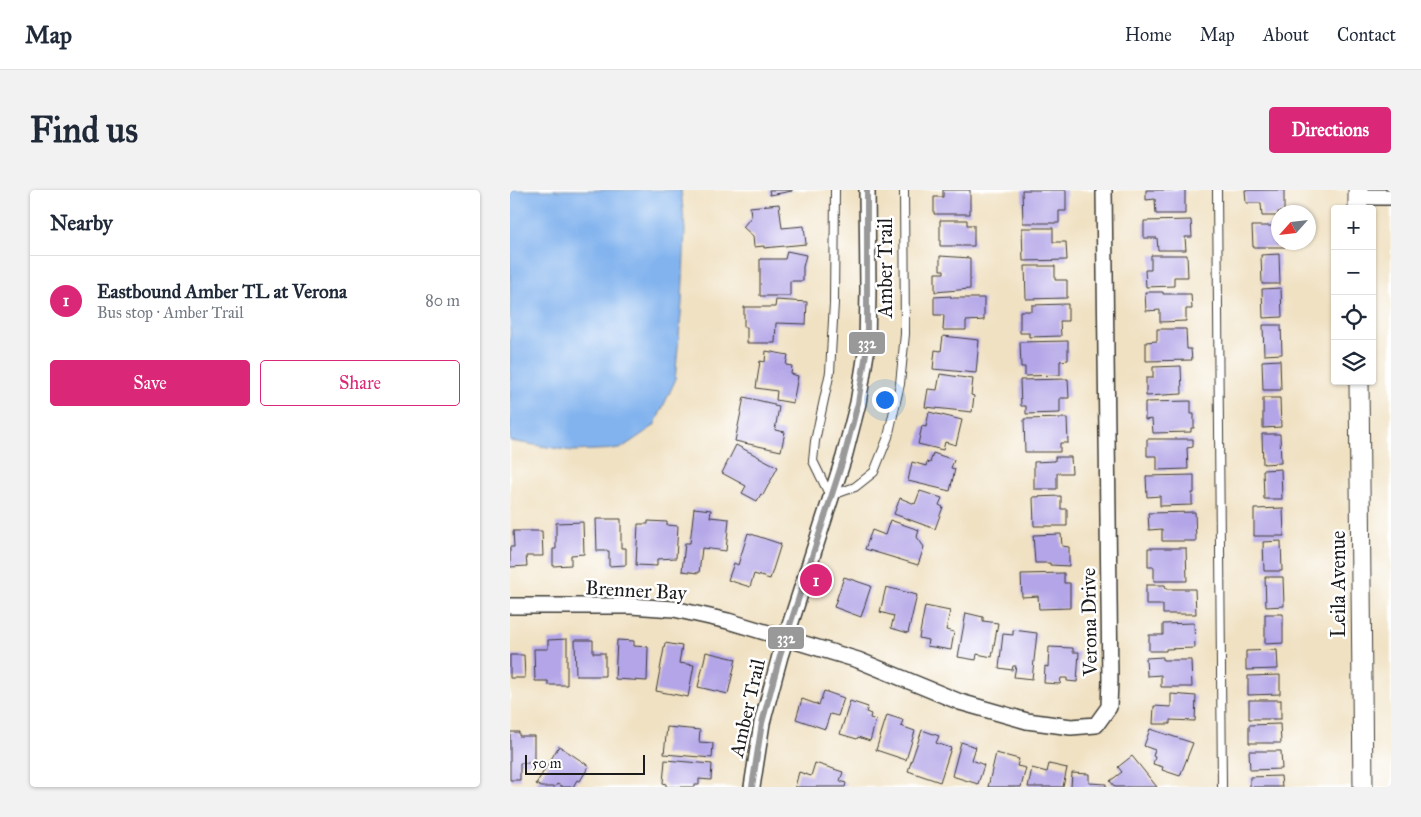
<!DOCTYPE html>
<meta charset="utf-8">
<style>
body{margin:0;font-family:"IM FELL Great Primer",serif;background:#f2f2f3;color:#1f2937}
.controls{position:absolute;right:15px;top:15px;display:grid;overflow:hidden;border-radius:5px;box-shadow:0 1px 4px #0004}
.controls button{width:45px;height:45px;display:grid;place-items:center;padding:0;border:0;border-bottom:1px solid #e0e1e3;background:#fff;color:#1f2937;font:25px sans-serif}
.compass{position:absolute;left:761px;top:15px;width:45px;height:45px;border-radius:50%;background:#fff;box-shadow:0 1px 4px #0004;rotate:243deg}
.scale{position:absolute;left:15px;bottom:12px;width:120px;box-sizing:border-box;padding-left:5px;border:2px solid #1c1c1c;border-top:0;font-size:14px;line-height:18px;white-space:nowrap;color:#1c1c1c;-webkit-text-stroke:4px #fff;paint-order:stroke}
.you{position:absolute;left:374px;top:209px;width:18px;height:18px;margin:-12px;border:4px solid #fff;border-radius:50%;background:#1a73e8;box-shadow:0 0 0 8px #1a73e833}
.badge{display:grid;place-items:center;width:32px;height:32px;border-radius:50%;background:#db2777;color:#fff;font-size:16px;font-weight:700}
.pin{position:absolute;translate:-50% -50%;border:2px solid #fff;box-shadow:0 1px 5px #0006}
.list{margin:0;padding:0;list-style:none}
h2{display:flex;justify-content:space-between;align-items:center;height:65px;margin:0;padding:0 20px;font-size:21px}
h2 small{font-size:16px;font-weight:400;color:#747a83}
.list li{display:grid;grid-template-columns:32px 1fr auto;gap:15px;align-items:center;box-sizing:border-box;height:90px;padding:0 20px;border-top:1px solid #e0e1e3}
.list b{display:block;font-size:19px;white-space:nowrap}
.list p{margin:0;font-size:16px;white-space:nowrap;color:#747a83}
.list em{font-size:16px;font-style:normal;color:#747a83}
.actions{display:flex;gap:10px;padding:15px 20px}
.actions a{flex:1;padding:11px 0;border:1px solid #db2777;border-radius:5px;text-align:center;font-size:18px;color:#db2777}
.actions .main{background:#db2777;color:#fff}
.icon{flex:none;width:28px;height:28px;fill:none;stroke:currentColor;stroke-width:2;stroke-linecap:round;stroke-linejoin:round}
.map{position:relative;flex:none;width:881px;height:597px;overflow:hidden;border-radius:5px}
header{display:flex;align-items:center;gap:30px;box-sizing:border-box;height:70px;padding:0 25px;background:#fff;border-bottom:1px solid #e0e1e3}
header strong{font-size:24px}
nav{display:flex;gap:28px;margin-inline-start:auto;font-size:18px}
.intro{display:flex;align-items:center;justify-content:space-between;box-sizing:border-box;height:120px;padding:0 30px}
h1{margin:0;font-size:35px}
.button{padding:12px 22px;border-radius:5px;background:#db2777;color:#fff;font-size:18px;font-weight:700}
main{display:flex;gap:30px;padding:0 30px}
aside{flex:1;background:#fff;border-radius:5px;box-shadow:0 1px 4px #0004}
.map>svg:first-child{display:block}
</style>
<header>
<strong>Map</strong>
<nav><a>Home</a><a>Map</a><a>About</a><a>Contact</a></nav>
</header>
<div class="intro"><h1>Find us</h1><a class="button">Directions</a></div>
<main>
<aside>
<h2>Nearby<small></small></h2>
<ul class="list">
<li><span class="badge">1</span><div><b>Eastbound Amber TL at Verona</b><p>Bus stop · Amber Trail</p></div><em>80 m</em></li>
</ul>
<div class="actions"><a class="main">Save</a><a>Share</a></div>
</aside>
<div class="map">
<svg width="881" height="597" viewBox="0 0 881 597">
<rect width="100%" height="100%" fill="#fff"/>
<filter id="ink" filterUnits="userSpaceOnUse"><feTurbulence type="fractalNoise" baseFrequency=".02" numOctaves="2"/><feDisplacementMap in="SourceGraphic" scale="10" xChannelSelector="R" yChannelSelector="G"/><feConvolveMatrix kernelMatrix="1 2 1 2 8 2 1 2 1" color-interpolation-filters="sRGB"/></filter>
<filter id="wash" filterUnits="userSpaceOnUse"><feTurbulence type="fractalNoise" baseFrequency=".0096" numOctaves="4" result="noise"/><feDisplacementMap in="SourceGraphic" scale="20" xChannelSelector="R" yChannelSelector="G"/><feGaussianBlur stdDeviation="1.12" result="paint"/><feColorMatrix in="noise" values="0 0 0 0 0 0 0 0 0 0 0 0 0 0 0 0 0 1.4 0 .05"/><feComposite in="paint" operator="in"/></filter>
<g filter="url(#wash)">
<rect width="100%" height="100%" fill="#f0e1c2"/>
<polygon fill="#82b3ee" stroke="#4f6885" points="0,0 171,0 175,40 172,113 165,191 144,236 110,259 62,261 0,251"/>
<g id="blocks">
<g fill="#b3a5e7">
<polygon points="259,0 282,0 282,1 260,5"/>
<polygon points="433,0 460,0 460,24 424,24 424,7 433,7"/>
<polygon points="512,0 556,0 556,21 549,21 549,33 513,33"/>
<polygon points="636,0 675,0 675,24 646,24 645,9 636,10"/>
<polygon points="735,0 774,0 774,22 768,22 768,26 752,26 751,13 736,13"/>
<polygon points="269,14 272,38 294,36 296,54 254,58 254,56 244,57 243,46 233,37 241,27 240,17"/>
<polygon points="430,30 457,30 457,35 464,35 464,56 430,56"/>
<polygon points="681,30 682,47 675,47 676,60 648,60 647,48 634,48 634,31"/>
<polygon points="742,36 768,36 768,52 775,52 775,57 743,57"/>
<polygon points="512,38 543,38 543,52 556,52 557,70 513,71"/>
<polygon points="277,61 296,65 293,77 293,91 280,91 280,106 250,106 250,69 275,69"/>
<polygon points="769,64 770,94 752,94 751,65"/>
<polygon points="641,65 677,65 678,87 664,87 664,96 636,97 635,80 641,80"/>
<polygon points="430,66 460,68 460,99 425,102 425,83 434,83 434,80 430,80"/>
<polygon points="515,76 545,76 545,90 557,90 557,108 516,109"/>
<polygon points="771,98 772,127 753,128 752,99"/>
<polygon points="635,102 653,102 653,104 681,104 682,119 676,119 676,131 650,132 650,120 636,121"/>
<polygon points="441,106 441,108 474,108 474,130 456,131 456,140 433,140 434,125 424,125 424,107"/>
<polygon points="266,110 297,112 296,134 266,133 265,153 237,153 237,137 234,137 234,117 265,117"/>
<polygon points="558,114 558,131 550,131 551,146 519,147 519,143 510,143 510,121 522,121 522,115"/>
<polygon points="753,135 771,135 772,164 754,165"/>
<polygon points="647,139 676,139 677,159 681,159 682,170 636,171 636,152 647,151"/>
<polygon points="433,146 469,150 466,183 423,179 425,160 431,161"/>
<polygon points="558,151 558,170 550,171 550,185 515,186 515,177 511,177 510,152"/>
<polygon points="256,161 278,165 276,175 282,176 281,184 288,186 283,213 266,210 267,201 246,198 250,171 255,172"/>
<polygon points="770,170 771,200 753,200 752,171"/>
<polygon points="671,176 672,204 636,206 636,188 643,188 643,177"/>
<polygon points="430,184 463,189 461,205 464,206 462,222 415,217 418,199 427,200"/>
<polygon points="558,189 559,208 550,208 550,223 516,224 516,216 511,216 510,190"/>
<polygon points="234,207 264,214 264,216 269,217 265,240 275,242 271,261 225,251"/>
<polygon points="753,208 770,208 771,237 753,238"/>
<polygon points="681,211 681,224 684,224 684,238 681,238 681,242 643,243 642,229 635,230 635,212"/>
<polygon points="419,222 452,230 446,255 435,252 433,260 408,254 412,236 416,237"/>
<polygon points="557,228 558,253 550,253 550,262 515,262 514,229"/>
<polygon points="752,244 770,244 771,273 753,274"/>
<polygon points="637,249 683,249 683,257 677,258 678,279 647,280 647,266 637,266"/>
<polygon points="226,255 268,277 253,305 251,304 247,311 232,303 236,296 212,283"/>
<polygon points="423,263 444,270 441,278 445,279 440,301 398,291 402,272 416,276 417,272 420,273"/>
<polygon points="545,267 561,267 562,283 547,283 547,299 524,299 524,272 545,271"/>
<polygon points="771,279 772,309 754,309 753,280"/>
<polygon points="684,285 684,303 682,303 682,315 650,316 650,306 637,307 636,286"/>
<polygon points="410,301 432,308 429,315 433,317 425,339 384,324 390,308 405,314"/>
<polygon points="551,306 551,319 557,319 557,336 524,336 523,307"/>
<polygon points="184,318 201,320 200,327 219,329 216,361 192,358 189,383 172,381 175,353 180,353"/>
<polygon points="773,318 774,346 744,346 744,319"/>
<polygon points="685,322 686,351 652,351 652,339 639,340 638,323"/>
<polygon points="86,329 111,329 111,358 116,358 116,375 99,376 99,361 87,361"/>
<polygon points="380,330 409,340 407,347 414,357 408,375 355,359 362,340 375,345"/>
<polygon points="138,331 157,332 157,335 168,336 166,368 147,369 147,376 126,375 128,334 138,334"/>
<polygon points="73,332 74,364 61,365 61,375 43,376 43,359 46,359 46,333"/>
<polygon points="3,341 32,341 33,366 16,366 17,376 0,377 0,357 4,357"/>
<polygon points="238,343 271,354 260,389 244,384 240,397 218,390 224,373 228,375"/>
<polygon points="551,344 552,356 559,357 559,376 540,375 540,373 525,373 523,345"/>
<polygon points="771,351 772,381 754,381 753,352"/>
<polygon points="638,358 676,358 677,391 644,391 644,377 638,377"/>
<polygon points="554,383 554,393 560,393 560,418 529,419 528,406 512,407 511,384"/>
<polygon points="334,387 361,396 351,427 324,417"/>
<polygon points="755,387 773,387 774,416 756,417"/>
<polygon points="636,395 655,395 656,399 685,399 686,424 653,424 653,415 636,415"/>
<polygon points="376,397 407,405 398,443 381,438 384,426 370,422"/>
<polygon points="415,416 440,421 436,440 444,442 441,460 417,456 418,450 409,448"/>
<polygon points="456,423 473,427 473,431 488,433 482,467 467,464 466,470 448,467"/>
<polygon points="755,424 773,424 773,453 755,454"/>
<polygon points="684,433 685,458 656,459 656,461 639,461 639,445 653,445 653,434"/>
<polygon points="503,440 527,443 522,489 504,487 506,476 503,476 502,480 489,478 493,444 503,445"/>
<polygon points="57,449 57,495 38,495 38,491 25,491 24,459 38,459 38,450"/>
<polygon points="65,450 83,450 83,463 95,463 95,486 66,486"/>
<polygon points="107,450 124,451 124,456 138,457 137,491 105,489"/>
<polygon points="155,453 172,456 169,473 184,475 178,507 146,501"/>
<polygon points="539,457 563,458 563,462 569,462 567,492 557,491 557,488 551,488 550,494 534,493 535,476 538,477"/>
<polygon points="767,460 768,479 736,480 736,461"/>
<polygon points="196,462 226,469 218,504 188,497"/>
<polygon points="0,465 14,465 15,488 0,488"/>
<polygon points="653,467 653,470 681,470 682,497 651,497 651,485 637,486 636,468"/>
<polygon points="770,485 770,504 738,505 738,486"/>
<polygon points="314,501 334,508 328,526 320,524 315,539 286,529 292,509 309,515"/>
<polygon points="661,504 686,506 685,531 660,530 660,534 643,534 644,516 661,517"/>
<rect x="739" y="510" width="32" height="19"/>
<polygon points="340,511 358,517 356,522 361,524 360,528 366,530 360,551 348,547 347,549 330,544"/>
<polygon points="377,525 393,530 391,536 405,541 396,570 366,560"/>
<polygon points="770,534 771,553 739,553 739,535"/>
<polygon points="157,537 190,540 189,552 203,553 202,568 154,564"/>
<polygon points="640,539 683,553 670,586 652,580 653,577 643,574 645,567 643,566 645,560 634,556"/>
<polygon points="412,540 429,546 426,553 441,558 430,592 398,581"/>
<polygon points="0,542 9,542 9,546 24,546 24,573 10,573 10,590 0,590"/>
<polygon points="451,552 466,557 462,570 474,575 468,594 442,586"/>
<polygon points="49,556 79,576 70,591 67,590 63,597 53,597 47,594 45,597 31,597 26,594"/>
<polygon points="739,561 771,561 772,579 740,580"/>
<polygon points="486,563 509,569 507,576 516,578 511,597 478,597"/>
<polygon points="622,566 647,597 605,597 600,591 612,582 608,577"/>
<polygon points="155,570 202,574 201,590 189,589 189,595 185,595 185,597 156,597 156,594 153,593"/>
<polygon points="305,573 333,582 330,591 336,593 335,597 285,597 289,582 301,586"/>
<polygon points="539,574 557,578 553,597 518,597 522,578 537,582"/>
<polygon points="562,583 579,584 579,593 596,594 596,597 561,597"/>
<polygon points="771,586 772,597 740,597 740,587"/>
</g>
</g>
</g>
<g filter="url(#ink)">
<use href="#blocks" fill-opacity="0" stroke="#3c3a35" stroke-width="1"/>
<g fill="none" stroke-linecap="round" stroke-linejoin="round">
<g stroke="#3c3a35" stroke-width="10">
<g id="service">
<polyline points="325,0 324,113 320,182 305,251 303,271 320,306 345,297 364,282 378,247 390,194 395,144 394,0"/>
<polyline points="707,0 712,597"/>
</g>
</g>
<g stroke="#3c3a35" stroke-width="18">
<g id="minor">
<polyline points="848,7 881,7"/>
<polyline points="0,416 121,416 164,419 218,431 348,470 450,512 517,531 561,537 586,535 599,517 600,490 594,0"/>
<polyline points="242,597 252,533 270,466 334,267 348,213 357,157 358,100 357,0"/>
</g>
</g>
<g stroke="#3c3a35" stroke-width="21">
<g id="tertiary">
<polyline points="848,0 848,19"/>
<polyline points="849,191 853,597"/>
</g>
</g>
<use href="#service" stroke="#fff" stroke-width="8"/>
<use href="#minor" stroke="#fff" stroke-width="15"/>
<use href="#tertiary" stroke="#fff" stroke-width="19"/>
<g stroke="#fff" stroke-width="10">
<polyline id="bus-1" points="242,597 252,533 270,466 334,267 348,213 357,157 357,0"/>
</g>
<use href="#bus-1" stroke="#999" stroke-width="6"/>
</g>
</g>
<g text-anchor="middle" stroke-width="5" stroke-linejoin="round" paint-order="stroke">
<g font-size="20" fill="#1c1c1c" stroke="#fff">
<text transform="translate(375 78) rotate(-90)" y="7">Amber Trail</text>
<text transform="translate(828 394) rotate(-90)" y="7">Leila Avenue</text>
<text transform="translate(126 400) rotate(3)" y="7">Brenner Bay</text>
<text transform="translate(579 432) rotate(-91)" y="7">Verona Drive</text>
<text transform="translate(237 518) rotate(-77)" y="7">Amber Trail</text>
</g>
</g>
<g stroke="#fff" stroke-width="2">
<rect x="338" y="141" width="38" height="24" rx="5" fill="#999"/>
<rect x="257" y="436" width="38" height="24" rx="5" fill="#999"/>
</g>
<g font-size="14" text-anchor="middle" font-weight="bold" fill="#fff">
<text x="357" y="158">332</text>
<text x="276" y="453">332</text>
</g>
</svg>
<div class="controls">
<button>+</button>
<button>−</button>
<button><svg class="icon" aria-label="locate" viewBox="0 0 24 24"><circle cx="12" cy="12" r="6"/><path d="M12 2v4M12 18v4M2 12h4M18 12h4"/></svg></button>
<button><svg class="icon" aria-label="layers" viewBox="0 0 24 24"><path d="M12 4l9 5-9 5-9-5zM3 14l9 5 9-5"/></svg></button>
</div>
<svg class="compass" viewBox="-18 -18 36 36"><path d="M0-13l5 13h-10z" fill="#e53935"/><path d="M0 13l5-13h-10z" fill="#747a83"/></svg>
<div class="scale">50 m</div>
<div class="you"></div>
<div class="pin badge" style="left:306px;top:390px">1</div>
</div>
</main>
